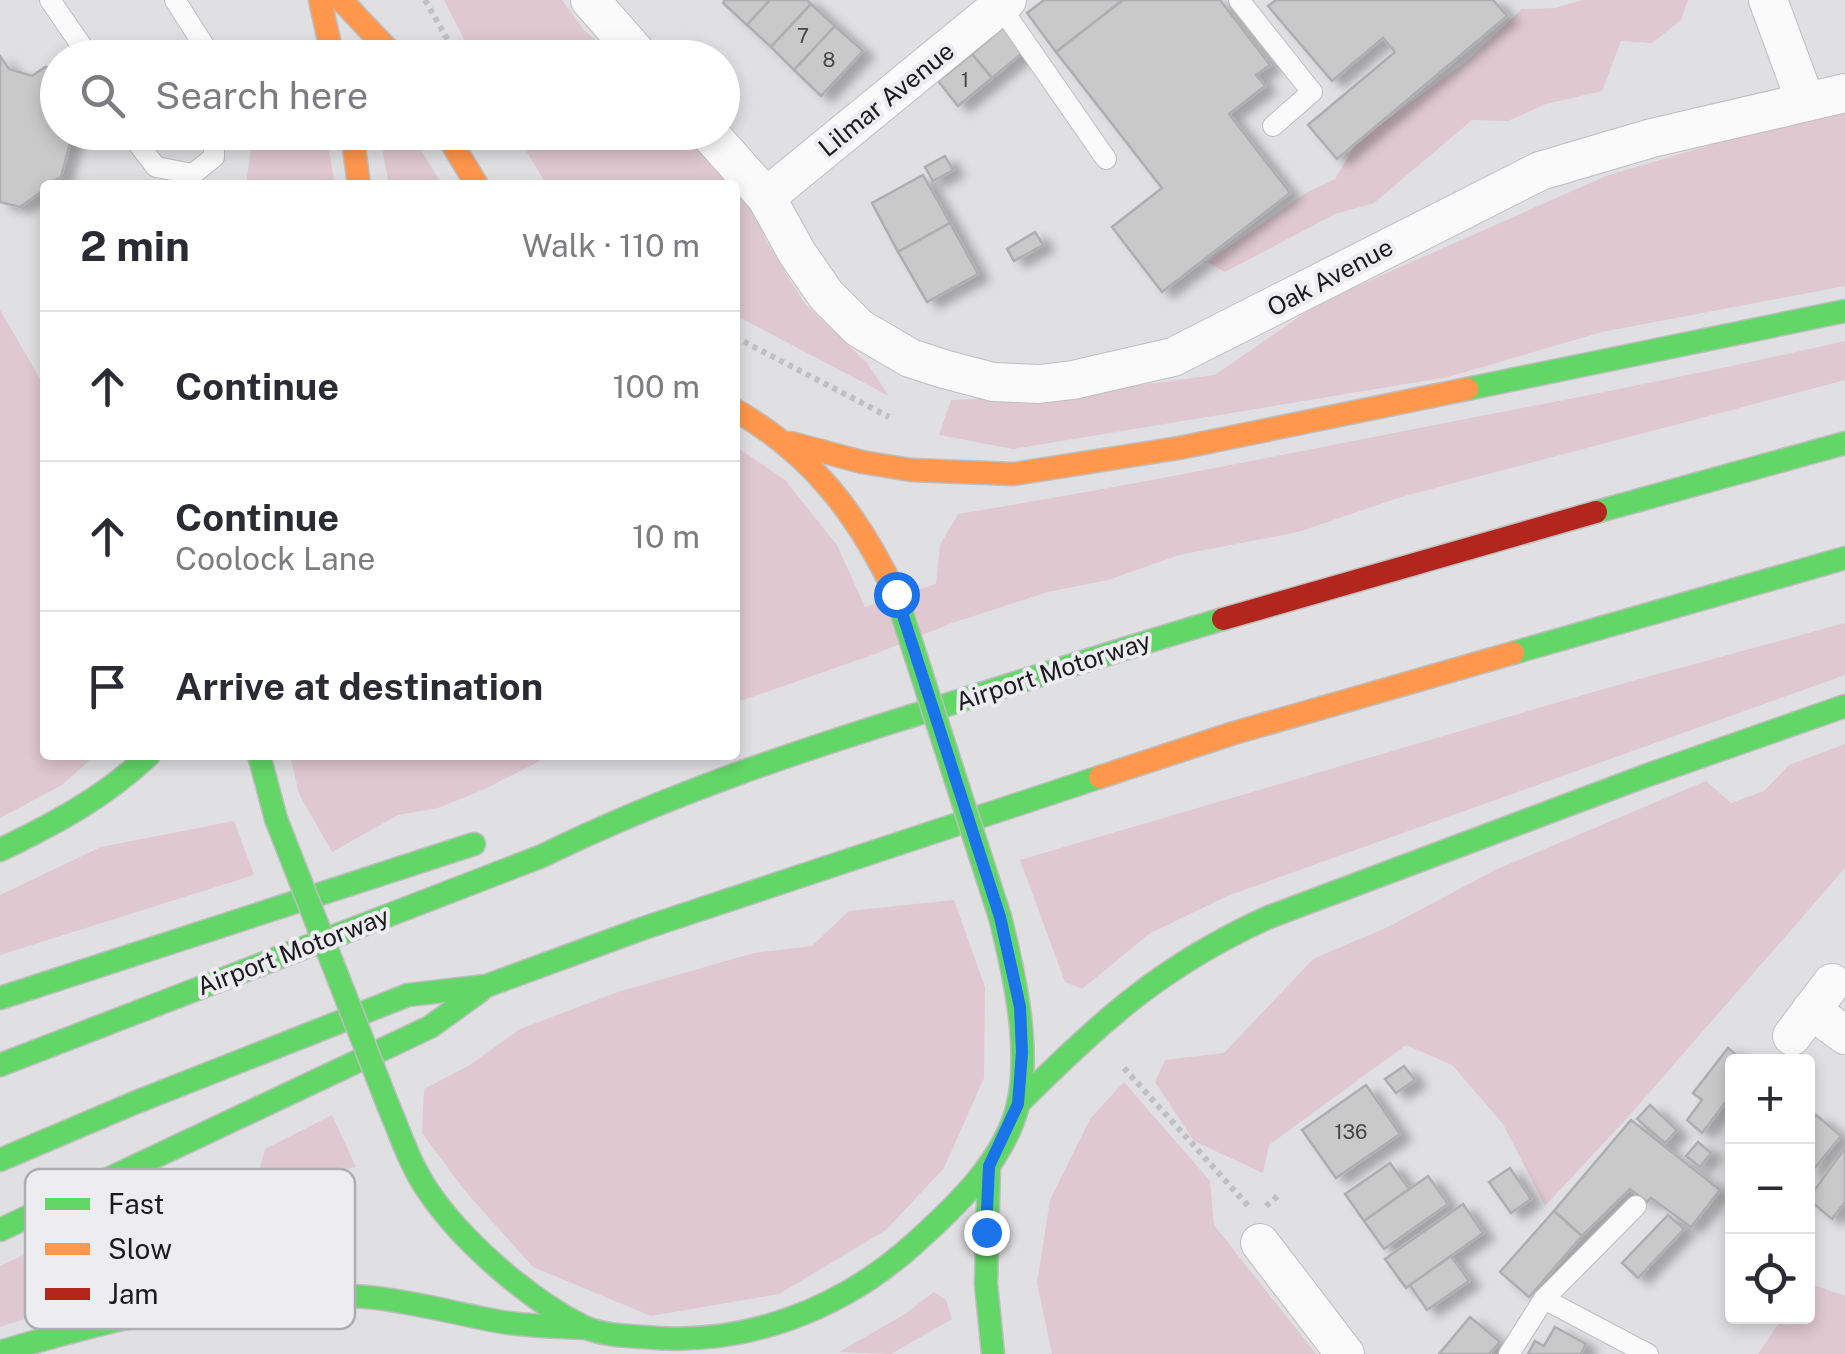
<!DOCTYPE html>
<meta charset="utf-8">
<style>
body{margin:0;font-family:"Public Sans",sans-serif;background:#f2f2f3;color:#2b2b33}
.controls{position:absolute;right:30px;bottom:30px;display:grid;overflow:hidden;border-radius:10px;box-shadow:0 5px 15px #0003}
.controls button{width:90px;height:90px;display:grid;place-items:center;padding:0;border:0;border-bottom:2px solid #e1e1e2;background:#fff;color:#2b2b33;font:50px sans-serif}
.stop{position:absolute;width:30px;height:30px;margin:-22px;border:8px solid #1a73e8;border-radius:50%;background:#fff}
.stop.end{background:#1a73e8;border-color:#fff;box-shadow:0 2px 10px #0008}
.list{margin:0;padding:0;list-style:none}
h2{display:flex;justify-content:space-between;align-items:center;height:130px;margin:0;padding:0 40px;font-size:42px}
h2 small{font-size:32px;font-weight:400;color:#7c7c81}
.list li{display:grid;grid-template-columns:65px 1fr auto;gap:30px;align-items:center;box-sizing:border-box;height:150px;padding:0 40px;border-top:2px solid #e1e1e2}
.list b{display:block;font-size:38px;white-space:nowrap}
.list p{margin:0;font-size:32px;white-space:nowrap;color:#7c7c81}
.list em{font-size:32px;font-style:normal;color:#7c7c81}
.icon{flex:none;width:55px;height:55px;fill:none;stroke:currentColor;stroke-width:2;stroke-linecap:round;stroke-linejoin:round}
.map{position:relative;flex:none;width:1845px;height:1354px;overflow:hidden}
.search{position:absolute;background:#fff;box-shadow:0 5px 15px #0003;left:40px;top:40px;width:700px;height:110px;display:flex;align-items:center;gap:25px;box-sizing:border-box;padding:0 35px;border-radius:55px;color:#7c7c81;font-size:38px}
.panel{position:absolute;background:#fff;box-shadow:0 5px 15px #0003;left:40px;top:180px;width:700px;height:580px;border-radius:10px}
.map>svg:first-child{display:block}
</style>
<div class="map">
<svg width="1845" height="1354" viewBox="0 0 1845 1354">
<defs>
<filter id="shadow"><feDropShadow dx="11" dy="6" stdDeviation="5" flood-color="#0004"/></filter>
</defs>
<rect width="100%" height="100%" fill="#e0e0e2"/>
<g fill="#dfc8d0">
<polygon points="444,0 562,0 584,30 616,57 473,57"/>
<polygon points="1582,0 1688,0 1681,20 1652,43 1621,41 1602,91 1546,104 1508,121 1472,120 1374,203 1335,214 1225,272 1207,262 1306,193 1335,179 1357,142 1467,61 1522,9 1555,8"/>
<polygon points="1845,111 1845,286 1602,332 1448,377 1013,449 939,435 951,400 1066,395 1215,375 1319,303 1606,176 1798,119"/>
<polygon points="253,133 326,133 335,185 246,185"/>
<polygon points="379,133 411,133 442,185 389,185"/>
<polygon points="515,133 701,133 744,173 765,239 805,304 867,363 889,396 735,315 735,185 547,185"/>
<polygon points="0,310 45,387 45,755 95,755 62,785 0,818"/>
<path d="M1845,341V380L1401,497L1298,532L1179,555L1108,580L1048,592L952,623L875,654L735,703V446L785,480L837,545L865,607L936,584L940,545L958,514C1106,490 1252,461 1399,432C1548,403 1697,375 1845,341Z"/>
<polygon points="1845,623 1845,675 1227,896 1149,934 1082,989 1065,982 1020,860 1614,686"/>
<polygon points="1845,744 1845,868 1629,1116 1545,1206 1503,1124 1452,1065 1406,1045 1269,1145 1263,1173 1194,1141 1155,1082 1165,1060 1224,1053 1313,959 1388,927 1495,870 1706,781 1731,803 1764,791 1789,765"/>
<polygon points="290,755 551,755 485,789 438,808 398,815 332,852 299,794"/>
<polygon points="234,821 254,875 0,955 0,895 101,847"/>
<polygon points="954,900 985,987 984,1078 944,1168 886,1230 779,1294 651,1316 533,1267 465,1191 422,1133 424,1089 470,1065 520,1029 618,992 754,953 812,946 849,911"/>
<polygon points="1124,1082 1210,1181 1214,1225 1316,1354 1052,1354 1037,1283 1050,1200 1090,1119"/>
<polygon points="332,1115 356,1167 327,1173 291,1231 0,1327 0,1266 174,1185 212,1215 249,1206 265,1149"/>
<polygon points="1811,1284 1845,1296 1845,1354 1758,1354 1783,1317 1808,1316 1808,1288"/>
<polygon points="934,1292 946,1300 952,1319 891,1354 839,1352 905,1314"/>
</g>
<g fill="#c9c9ca" stroke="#aeadaf" stroke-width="2.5" filter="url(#shadow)">
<polygon points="725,0 770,0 747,25 723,3"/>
<polygon points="770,0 807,0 811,4 771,47 747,25"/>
<polygon points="1044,0 1123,0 1056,52 1027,13"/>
<polygon points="1123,0 1220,0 1270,65 1256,75 1265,86 1229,114 1290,193 1162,292 1112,227 1162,188 1056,52"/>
<polygon points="1276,0 1493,0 1507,16 1337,159 1308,125 1395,52 1383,38 1332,81 1268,6"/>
<polygon points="811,4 835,26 794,70 771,47"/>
<polygon points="1006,25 1026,50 992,78 972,54"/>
<polygon points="835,26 863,51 821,96 794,70"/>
<polygon points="972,54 992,78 958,106 938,81"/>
<polygon points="0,56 9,69 32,76 45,67 58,69 58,132 72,135 61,177 45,185 45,189 20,207 0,202"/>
<polygon points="945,156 953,170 933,181 925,167"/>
<polygon points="923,175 950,223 898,252 872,203"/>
<polygon points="950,223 978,274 927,302 898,252"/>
<polygon points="1035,232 1043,245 1014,261 1007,249"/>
<polygon points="1728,1048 1745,1062 1732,1062 1732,1094 1702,1133 1687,1120 1702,1100 1693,1093"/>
<polygon points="1404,1066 1415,1080 1396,1093 1385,1079"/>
<polygon points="1366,1085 1400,1134 1336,1178 1302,1130"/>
<polygon points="1650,1105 1677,1130 1665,1143 1637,1119"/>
<polygon points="1816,1115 1841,1136 1808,1176 1808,1125"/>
<polygon points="1631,1120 1720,1190 1691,1227 1651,1198 1647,1202 1630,1189 1582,1236 1554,1211"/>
<polygon points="1698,1142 1711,1153 1700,1167 1686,1156"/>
<polygon points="1845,1148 1845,1202 1832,1219 1808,1199"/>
<polygon points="1390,1163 1409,1189 1364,1221 1345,1194"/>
<polygon points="1510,1168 1531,1199 1511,1213 1489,1182"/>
<polygon points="1428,1176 1448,1204 1384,1249 1364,1221"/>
<polygon points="1463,1204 1483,1233 1406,1288 1385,1259"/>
<polygon points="1554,1211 1582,1236 1529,1297 1500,1272"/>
<polygon points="1668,1215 1684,1229 1638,1278 1622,1263"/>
<polygon points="1451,1256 1469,1281 1427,1310 1410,1285"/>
<polygon points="1470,1317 1500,1342 1489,1354 1439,1354"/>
<polygon points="1555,1327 1586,1344 1581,1354 1528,1354 1535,1341 1544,1346"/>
</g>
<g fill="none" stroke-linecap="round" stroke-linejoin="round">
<g stroke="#bebdbf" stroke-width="22">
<g id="lane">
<polyline points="50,0 90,58"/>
<polyline points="175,0 212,58"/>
<polyline points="1239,0 1312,92 1273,126"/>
<polyline points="1000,6 1106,159"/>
<polyline points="129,132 156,167 193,174 214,157 214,132"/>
<polyline points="1544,1299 1648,1354"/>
<polyline points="1509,1354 1544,1299 1636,1206"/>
</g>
</g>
<g stroke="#bebdbf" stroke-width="40">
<g id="street">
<polyline points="590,0 641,58"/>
<polyline points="1768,0 1805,100"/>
<polyline points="708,132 766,197 797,253 826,295 859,328 910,358 944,369 993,382 1039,384 1073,380 1173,357 1540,171 1652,138 1845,93"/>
<polyline points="766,197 1007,0"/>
<polyline points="1811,1010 1845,1035"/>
<polyline points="1792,1036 1832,983"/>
<polyline points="1260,1243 1345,1354"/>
</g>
</g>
<g stroke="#bebdbf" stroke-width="25">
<g id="fast">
<polyline points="1467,389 1845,311"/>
<polyline points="1596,512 1845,443"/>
<polyline points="1513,653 1845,558"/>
<polyline points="259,755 276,819"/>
<path d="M0,850C54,824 105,797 149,755"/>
<polyline points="0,998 474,844"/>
<path d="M0,1065L542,856C670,793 804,749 940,707C1034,677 1128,647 1223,619"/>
<path d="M1018,1104C1101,1021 1161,966 1269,917L1645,776L1845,706"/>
<path d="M388,1105C400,1133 409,1162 426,1188C460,1240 528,1299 584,1327C602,1335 625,1336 644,1337C744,1347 841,1310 915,1243C955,1207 1005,1160 1018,1105C1031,1047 1014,973 1000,917"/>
<polyline points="0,1160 134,1103 408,995 486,986 644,928 1100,777"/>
<polyline points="989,1166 986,1284 993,1354"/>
<polyline points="0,1230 430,1027 480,991"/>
<path d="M0,1352C120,1316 241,1286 367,1297C412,1301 457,1314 502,1322C529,1326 557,1327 585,1328"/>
</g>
</g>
<g stroke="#bebdbf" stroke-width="25">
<g id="slow">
<polyline points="320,0 333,58"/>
<polyline points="341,0 396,58"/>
<polyline points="352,132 359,185"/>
<polyline points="445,132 477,185"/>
<path d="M735,410C812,454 859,516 896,595"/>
<polyline points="791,443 862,462 911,470 1014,474 1179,448 1467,389"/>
<polyline points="1100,777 1234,733 1513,653"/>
</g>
</g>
<g stroke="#bebdbf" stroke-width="25">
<polyline id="jam" points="1223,619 1596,512"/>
</g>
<g stroke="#c0c0c2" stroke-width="6" stroke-dasharray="5 5" stroke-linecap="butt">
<polyline points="425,0 458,58"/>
<polyline points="735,337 889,417"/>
<polyline points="1124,1068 1250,1208"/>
<polyline points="1266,1206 1281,1193"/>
</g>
<use href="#lane" stroke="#fafafb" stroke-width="20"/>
<use href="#street" stroke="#fafafb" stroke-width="38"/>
<use href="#fast" stroke="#63d668" stroke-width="22"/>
<use href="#slow" stroke="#ff974d" stroke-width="22"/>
<use href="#jam" stroke="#b3261e" stroke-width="22"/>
<g stroke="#bebdbf" stroke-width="25" stroke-linecap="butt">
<g id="fast-bridge">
<polyline points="896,595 1000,917"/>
<polyline points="276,819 388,1105"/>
</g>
</g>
<use href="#fast-bridge" stroke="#63d668" stroke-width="22"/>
</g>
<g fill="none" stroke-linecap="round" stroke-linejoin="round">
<polyline stroke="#1a73e8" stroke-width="12" points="896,594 1000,917 1020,1007 1022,1052 1018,1104 989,1166 986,1232"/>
</g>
<g text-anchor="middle" stroke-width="8" stroke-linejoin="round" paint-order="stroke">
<g font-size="20" fill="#464648">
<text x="803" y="43">7</text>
<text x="829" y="67">8</text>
<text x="965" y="87">1</text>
<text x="1351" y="1139">136</text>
</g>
<g font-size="25" fill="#1b1b1c" stroke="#edecf0">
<text transform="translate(886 99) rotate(-39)" y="9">Lilmar Avenue</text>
<text transform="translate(1330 277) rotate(-28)" y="9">Oak Avenue</text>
<text transform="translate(1053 671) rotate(-18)" y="9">Airport Motorway</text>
<text transform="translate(293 951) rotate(-21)" y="9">Airport Motorway</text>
</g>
</g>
<rect x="25" y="1169" width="330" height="160" rx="15" fill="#edecf0" stroke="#aeadb0" stroke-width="2.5"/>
<rect x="45" y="1198" width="45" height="12" fill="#63d668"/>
<rect x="45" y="1243" width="45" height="12" fill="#ff974d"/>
<rect x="45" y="1288" width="45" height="12" fill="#b3261e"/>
<g font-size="28" fill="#1b1b1c">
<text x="108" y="1214">Fast</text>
<text x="108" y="1259">Slow</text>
<text x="108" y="1304">Jam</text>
</g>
</svg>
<div class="controls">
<button>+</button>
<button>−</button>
<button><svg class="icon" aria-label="locate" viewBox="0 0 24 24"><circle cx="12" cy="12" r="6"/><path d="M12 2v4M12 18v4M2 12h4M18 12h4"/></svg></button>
</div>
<div class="stop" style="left:896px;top:594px"></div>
<div class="stop end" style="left:986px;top:1232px"></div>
<div class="search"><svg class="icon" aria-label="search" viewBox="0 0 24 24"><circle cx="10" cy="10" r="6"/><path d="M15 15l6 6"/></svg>Search here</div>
<section class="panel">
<h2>2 min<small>Walk · 110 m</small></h2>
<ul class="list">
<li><svg class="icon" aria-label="ahead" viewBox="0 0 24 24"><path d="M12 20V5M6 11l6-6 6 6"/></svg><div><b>Continue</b></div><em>100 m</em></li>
<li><svg class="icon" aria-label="ahead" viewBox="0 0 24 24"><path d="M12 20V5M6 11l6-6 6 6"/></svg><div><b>Continue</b><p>Coolock Lane</p></div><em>10 m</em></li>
<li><svg class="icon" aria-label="arrive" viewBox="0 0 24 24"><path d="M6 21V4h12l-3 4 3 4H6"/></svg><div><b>Arrive at destination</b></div></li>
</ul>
</section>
</div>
